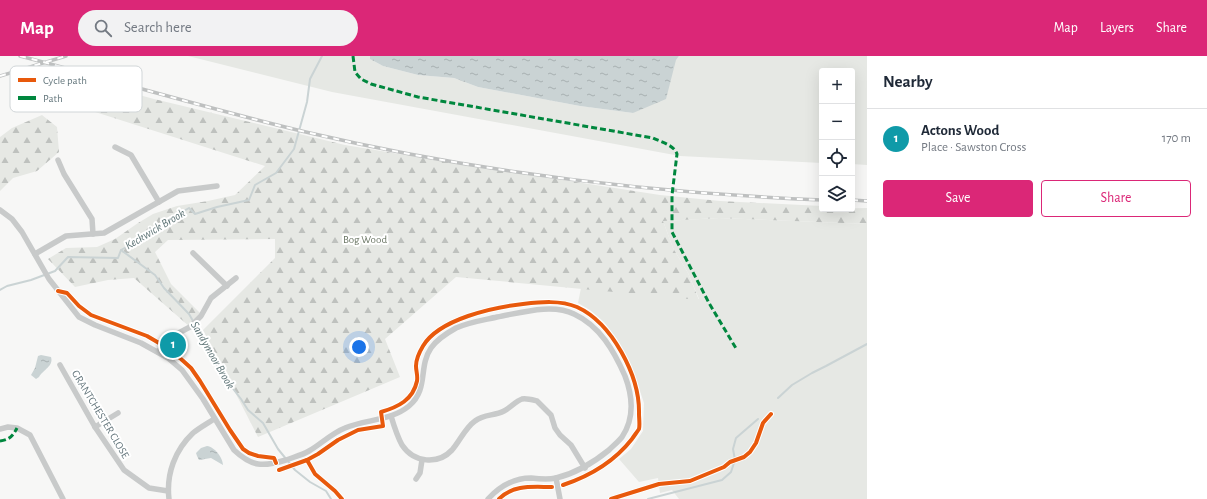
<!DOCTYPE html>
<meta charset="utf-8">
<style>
body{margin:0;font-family:"Alegreya Sans",sans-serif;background:#f2f2f3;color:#1f2937}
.controls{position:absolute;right:12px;top:12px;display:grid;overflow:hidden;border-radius:4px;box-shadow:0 4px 16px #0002}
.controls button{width:36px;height:36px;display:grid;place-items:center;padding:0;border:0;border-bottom:1px solid #e0e1e3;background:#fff;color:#1f2937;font:20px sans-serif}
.you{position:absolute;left:359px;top:291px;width:14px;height:14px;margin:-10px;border:3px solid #fff;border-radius:50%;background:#1a73e8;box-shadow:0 0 0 6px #1a73e833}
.badge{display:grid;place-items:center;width:26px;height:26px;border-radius:50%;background:#db2777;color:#fff;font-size:13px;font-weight:700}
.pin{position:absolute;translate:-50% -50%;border:2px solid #fff;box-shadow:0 1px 4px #0006}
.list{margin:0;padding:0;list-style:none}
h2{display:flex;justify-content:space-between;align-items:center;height:52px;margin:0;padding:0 16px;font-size:17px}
h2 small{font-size:13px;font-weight:400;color:#747a83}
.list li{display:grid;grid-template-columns:26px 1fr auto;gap:12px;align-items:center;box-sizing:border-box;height:60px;padding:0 16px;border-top:1px solid #e0e1e3}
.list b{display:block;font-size:15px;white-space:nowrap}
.list p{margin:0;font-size:13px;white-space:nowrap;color:#747a83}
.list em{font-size:13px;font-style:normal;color:#747a83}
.actions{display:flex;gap:8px;padding:12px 16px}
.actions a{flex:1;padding:9px 0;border:1px solid #db2777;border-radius:4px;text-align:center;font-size:14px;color:#db2777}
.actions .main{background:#db2777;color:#fff}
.icon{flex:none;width:22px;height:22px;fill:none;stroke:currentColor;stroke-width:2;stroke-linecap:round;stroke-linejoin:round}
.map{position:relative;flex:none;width:867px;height:443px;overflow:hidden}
header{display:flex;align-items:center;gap:24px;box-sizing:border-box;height:56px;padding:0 20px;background:#db2777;color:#fff}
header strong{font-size:19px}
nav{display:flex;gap:22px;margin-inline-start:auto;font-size:14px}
.search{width:280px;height:36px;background:#f2f2f3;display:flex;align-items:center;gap:10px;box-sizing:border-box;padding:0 14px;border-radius:22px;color:#747a83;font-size:15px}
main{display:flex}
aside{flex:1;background:#fff}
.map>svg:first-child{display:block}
</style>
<header>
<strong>Map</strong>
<div class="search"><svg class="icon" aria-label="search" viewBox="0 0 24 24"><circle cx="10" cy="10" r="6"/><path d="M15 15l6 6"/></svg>Search here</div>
<nav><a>Map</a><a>Layers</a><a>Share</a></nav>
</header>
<main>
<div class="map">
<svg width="867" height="443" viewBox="0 0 867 443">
<defs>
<pattern id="forest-firs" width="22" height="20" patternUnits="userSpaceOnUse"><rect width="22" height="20" fill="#e6e8e4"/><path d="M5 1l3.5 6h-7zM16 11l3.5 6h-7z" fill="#bec1be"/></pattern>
<pattern id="water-ripples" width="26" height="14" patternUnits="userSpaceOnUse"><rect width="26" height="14" fill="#cad3d4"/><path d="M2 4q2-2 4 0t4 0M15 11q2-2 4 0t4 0" fill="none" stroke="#a8b0b1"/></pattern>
</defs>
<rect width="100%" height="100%" fill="#f7f7f6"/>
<g fill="#e6e8e4">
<polygon points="188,0 370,0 370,3 383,10 418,19 454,22 478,31 580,50 633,57 679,0 867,0 867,109 852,108 852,15 822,15 822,107 680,100 332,36"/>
<polygon points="719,162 867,168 867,443 679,443 672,434 660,437 658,422 639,426 619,403 631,393 643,375 644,347 635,320 617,283 604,266 590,254 578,247 581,232 699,243 688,217 673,192 663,165"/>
</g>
<g fill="url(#forest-firs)">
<polygon points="54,16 154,43 345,89 465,109 660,139 720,145 822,150 822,153 867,152 867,168 719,162 663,165 673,192 688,217 699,244 456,221 385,283 400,321 258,381 203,274 275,202 275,183 168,184 155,196 171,228 201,258 190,271 134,222 108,224 75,231 48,203 66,192 97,191 115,183 138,167 153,158 177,150 208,145 235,139 265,110 23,33"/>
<polygon points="42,59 57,71 59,96 37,115 13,122 0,135 0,81 12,72"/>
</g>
<g fill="url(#water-ripples)">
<polygon points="370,0 679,0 676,4 666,43 633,57 580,50 478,31 454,22 418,19 383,10 370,3"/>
<path d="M41,299L51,301C54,310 43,314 39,321L36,323L31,319L35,312L38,300Z"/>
<path d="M207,390C215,391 223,402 223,409L211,402L199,404L197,400L196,397L201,392Z"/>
</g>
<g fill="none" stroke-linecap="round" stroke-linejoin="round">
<g stroke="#cad3d4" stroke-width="2">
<polyline points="121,194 155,219 164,232 189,258 212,298 220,316 241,343 248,354 263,367 278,393 295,414 310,426 326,435 331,443"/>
<polyline points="0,234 7,230 31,224 55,215 68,201 118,202 121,194 164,170 175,160 189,152 195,158 217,151 249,144 255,129 276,117 294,93 307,46 310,23 322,0"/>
<polyline points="778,342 792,329 812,317 826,310 867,288"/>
<polyline points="648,443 722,424 731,416 735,404 733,393 736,382 758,363"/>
</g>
<g stroke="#c8caca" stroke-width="5.5">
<polyline points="115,91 131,99 159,146"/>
<polyline points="58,104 64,118 92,163 93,178"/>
<path d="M0,154L12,163L22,176L49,223L79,261L95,269L141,287L168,302L182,314L203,343L234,394C252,411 263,411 286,404C294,401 302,399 309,395C321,388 332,377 345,372C366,363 391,365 409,350C429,333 418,311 431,292C437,283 447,277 456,272C469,266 484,264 497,261C520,257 552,247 574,258C600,270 614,295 625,320C633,341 634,363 622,381C618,386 613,390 609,394C593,407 577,417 556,422C548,424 539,423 531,422C513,422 500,430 488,443"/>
<polyline points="193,197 227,230"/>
<polyline points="35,198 66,180 104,177 178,135 217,130"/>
<polyline points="158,296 169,282 190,271 201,260 211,242 236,222"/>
<polyline points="60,309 95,371 124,414 149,432 168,435"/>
<path d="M391,360C394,370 397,380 402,389C414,407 438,409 452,394C460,385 465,372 475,365C484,358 494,360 504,355C510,352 516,345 522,343C526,342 533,344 537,345L551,359L555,372L560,379L571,389L585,412"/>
<polyline points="95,371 118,357"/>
<polyline points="0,373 8,371 17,372 30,379 63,443"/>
<polyline points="556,422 560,443"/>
<polyline points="416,423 420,417 422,404"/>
<path d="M169,443C166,418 175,394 193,377C199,372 208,367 214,363"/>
</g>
<g stroke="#bec0c0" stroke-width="3.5">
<g id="rail">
<path d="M20,0C117,25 212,54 310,77C477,116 650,137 822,144"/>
<polyline points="0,20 66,0"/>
<polyline points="852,144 867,145"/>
</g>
</g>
<use href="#rail" stroke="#fff" stroke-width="2" stroke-dasharray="6" stroke-linecap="butt"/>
<g stroke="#00873e" stroke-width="3" stroke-dasharray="6 3" stroke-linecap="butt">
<path d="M353,0L355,16L361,23L371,28L418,41L653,82C661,86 674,89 677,98L672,139V176L709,247L737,294"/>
<path d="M0,385C9,384 13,380 17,372"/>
</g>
<g stroke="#fff" stroke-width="6">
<g id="cycleway">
<polyline points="58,235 67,237 79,250 91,259 147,280 159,287 181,303 191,312 200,325 230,374 243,393 249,397 258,400 274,402 276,407"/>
<polyline points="307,404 315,418 335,435 342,443"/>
<path d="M279,414L307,404L318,398L338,384L358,374L383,370L381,356C398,351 413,344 417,325C418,320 416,315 416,310C416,304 420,295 423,290C439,263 494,251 523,248C541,246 560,244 577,251C612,267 640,320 639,358C639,362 640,369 639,373C637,376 634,380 632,383C614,406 590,420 563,429"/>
<path d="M499,443C514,428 533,431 552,431"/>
<polyline points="611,443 659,428 690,425 724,411 730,406 744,401 750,396 756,387 763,367 771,358"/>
</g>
</g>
<use href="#cycleway" stroke="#e8590c" stroke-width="4"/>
</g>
<g text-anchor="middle" stroke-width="4" stroke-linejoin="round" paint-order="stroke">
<g font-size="11" fill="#6a7664" stroke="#fff">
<text x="365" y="187">Bog Wood</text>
</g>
<g font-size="11" fill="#66787e" stroke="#fff">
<text transform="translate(101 358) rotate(59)" y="4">GRANTCHESTER CLOSE</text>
</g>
<g font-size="12" font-style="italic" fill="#607678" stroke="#fff">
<text transform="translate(155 173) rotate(-31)" y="4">Keckwick Brook</text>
<text transform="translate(213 299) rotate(60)" y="4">Sandymoor Brook</text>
</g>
</g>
<rect x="10" y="10" width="132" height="46" rx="6" fill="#fff" stroke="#d1d6d8" stroke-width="1"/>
<rect x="18" y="22" width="18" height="4" fill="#e8590c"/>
<rect x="18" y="40" width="18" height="4" fill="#00873e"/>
<g font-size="11" fill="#66787e">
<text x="43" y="28">Cycle path</text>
<text x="43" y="46">Path</text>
</g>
</svg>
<div class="controls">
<button>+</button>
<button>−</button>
<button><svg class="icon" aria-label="locate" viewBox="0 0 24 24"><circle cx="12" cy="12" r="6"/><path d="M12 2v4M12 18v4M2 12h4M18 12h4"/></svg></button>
<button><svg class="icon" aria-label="layers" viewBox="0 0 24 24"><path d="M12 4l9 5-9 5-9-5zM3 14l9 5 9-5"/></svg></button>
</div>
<div class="you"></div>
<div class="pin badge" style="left:173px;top:289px;background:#0f9aa8">1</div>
</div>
<aside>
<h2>Nearby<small></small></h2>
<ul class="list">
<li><span class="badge" style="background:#0f9aa8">1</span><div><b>Actons Wood</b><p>Place · Sawston Cross</p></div><em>170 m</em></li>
</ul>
<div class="actions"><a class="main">Save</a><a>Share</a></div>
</aside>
</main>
